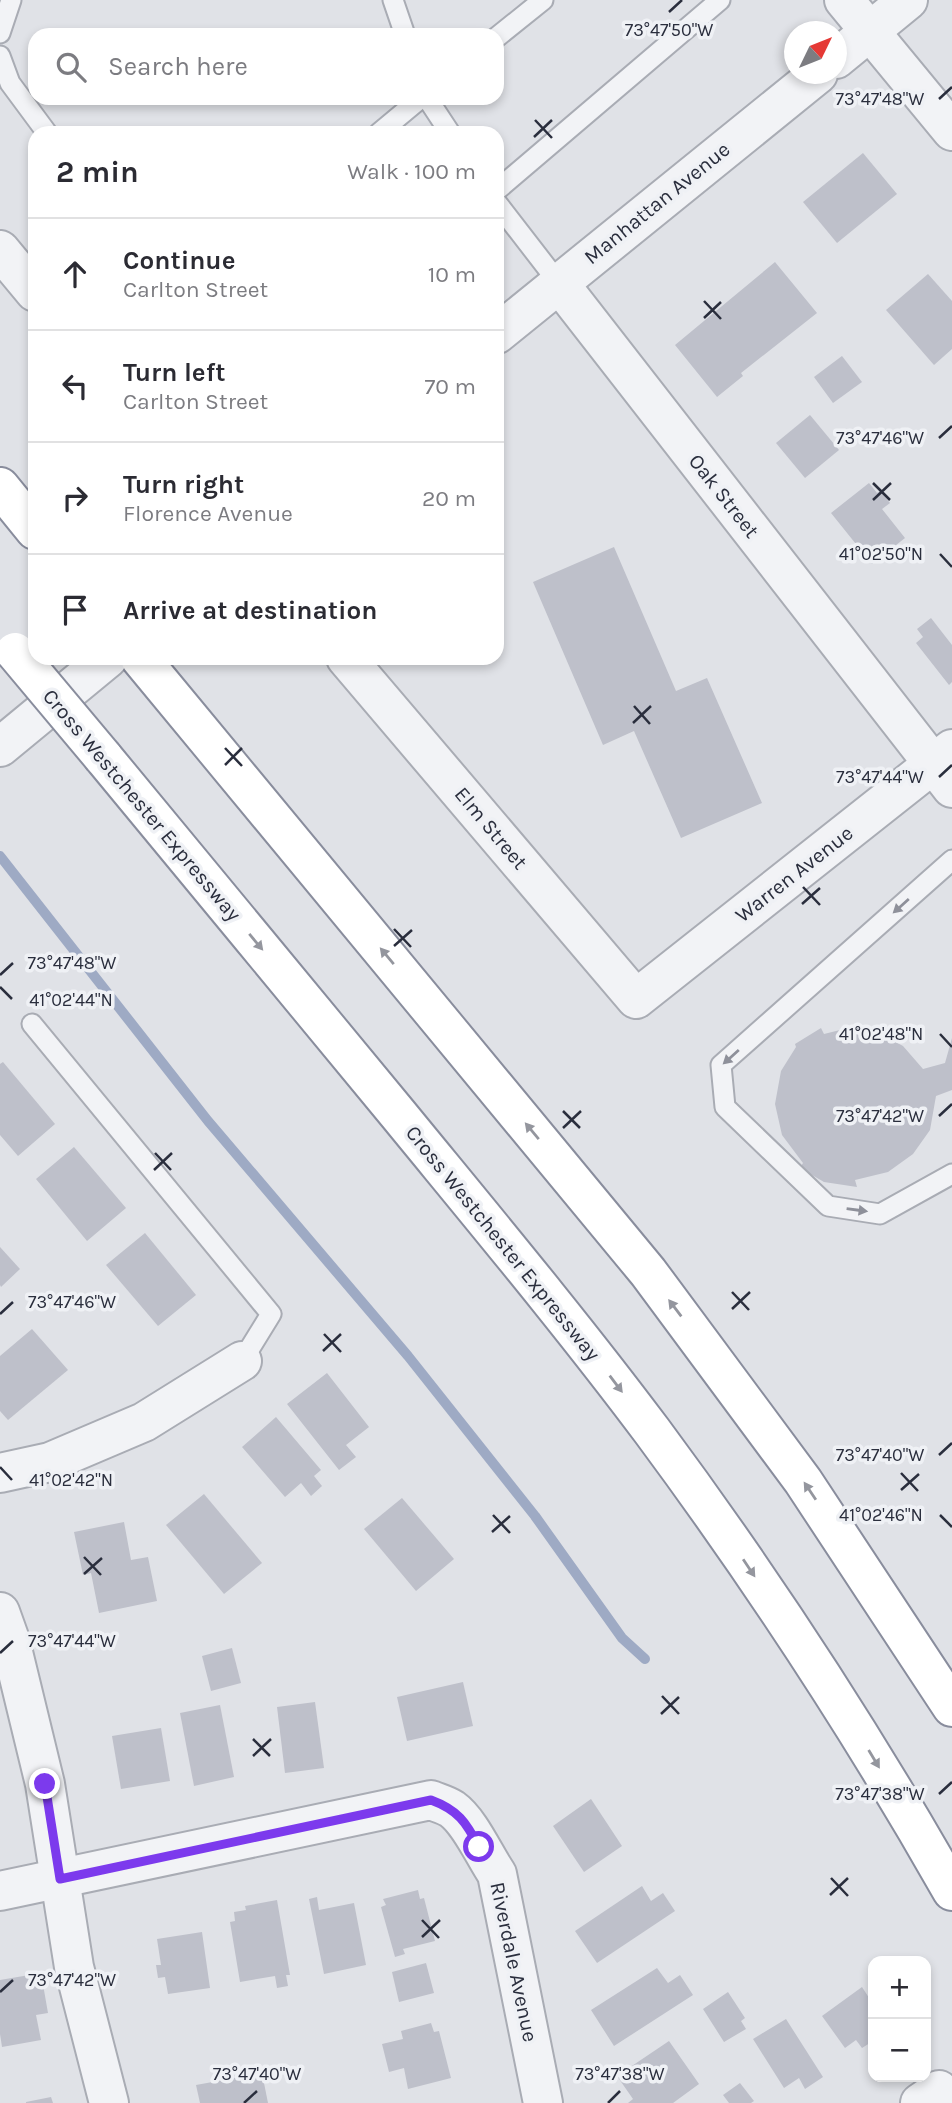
<!DOCTYPE html>
<meta charset="utf-8">
<style>
body{margin:0;font-family:Karla,sans-serif;background:#f2f2f3;color:#2b2b33}
.controls{position:absolute;right:21px;bottom:21px;display:grid;overflow:hidden;border-radius:14px;box-shadow:0 4px 10px #0003}
.controls button{width:63px;height:63px;display:grid;place-items:center;padding:0;border:0;border-bottom:2px solid #e1e1e2;background:#fff;color:#2b2b33;font:35px sans-serif}
.compass{position:absolute;left:784px;top:21px;width:63px;height:63px;border-radius:50%;background:#fff;box-shadow:0 4px 10px #0003;rotate:47deg}
.stop{position:absolute;width:21px;height:21px;margin:-16px;border:5px solid #7c3aed;border-radius:50%;background:#fff}
.stop.end{background:#7c3aed;border-color:#fff;box-shadow:0 2px 7px #0008}
.list{margin:0;padding:0;list-style:none}
h2{display:flex;justify-content:space-between;align-items:center;height:91px;margin:0;padding:0 28px;font-size:30px}
h2 small{font-size:23px;font-weight:400;color:#7c7c81}
.list li{display:grid;grid-template-columns:46px 1fr auto;gap:21px;align-items:center;box-sizing:border-box;height:112px;padding:0 28px;border-top:2px solid #e1e1e2}
.list b{display:block;font-size:26px;white-space:nowrap}
.list p{margin:0;font-size:23px;white-space:nowrap;color:#7c7c81}
.list em{font-size:23px;font-style:normal;color:#7c7c81}
.icon{flex:none;width:38px;height:38px;fill:none;stroke:currentColor;stroke-width:2;stroke-linecap:round;stroke-linejoin:round}
.map{position:relative;flex:none;width:952px;height:2103px;overflow:hidden}
.search{position:absolute;background:#fff;box-shadow:0 4px 10px #0003;left:28px;top:28px;width:476px;height:77px;display:flex;align-items:center;gap:18px;box-sizing:border-box;padding:0 24px;border-radius:21px;color:#7c7c81;font-size:26px}
.panel{position:absolute;background:#fff;box-shadow:0 4px 10px #0003;left:28px;top:126px;width:476px;height:539px;border-radius:21px}
.map>svg:first-child{display:block}
</style>
<div class="map">
<svg width="952" height="2103" viewBox="0 0 952 2103">
<rect width="100%" height="100%" fill="#e0e2e7"/>
<g fill="none" stroke-linecap="round" stroke-linejoin="round">
<polyline stroke="#9eaac4" stroke-width="10" points="0,856 208,1121 408,1356 535,1516 622,1638 645,1659"/>
</g>
<g fill="#bec0ca">
<polygon points="863,153 897,194 837,243 803,202"/>
<polygon points="775,262 817,313 741,373 743,376 717,397 675,345"/>
<polygon points="928,274 952,301 952,349 934,365 886,310"/>
<polygon points="842,356 862,382 833,403 814,377"/>
<polygon points="810,415 839,450 805,478 776,443"/>
<polygon points="869,483 877,493 880,491 890,503 882,509 905,538 872,564 831,513"/>
<polygon points="614,547 676,691 707,678 762,803 681,838 634,731 603,745 533,582"/>
<polygon points="931,618 952,645 952,682 949,685 916,643 923,637 917,629"/>
<polygon points="852,1027 877,1032 903,1046 923,1069 945,1063 952,1038 952,1090 936,1096 930,1130 913,1154 888,1172 855,1180 857,1187 824,1182 800,1168 803,1163 782,1135 775,1104 781,1071 796,1047 795,1044 821,1028 824,1034"/>
<polygon points="3,1062 55,1124 18,1156 0,1135 0,1064"/>
<polygon points="74,1147 126,1208 87,1241 36,1179"/>
<polygon points="145,1233 196,1295 158,1326 106,1265"/>
<polygon points="0,1247 20,1269 1,1287 0,1285"/>
<polygon points="32,1329 68,1370 8,1420 0,1411 0,1356"/>
<polygon points="327,1373 369,1427 346,1445 356,1457 339,1470 287,1404"/>
<polygon points="276,1417 321,1470 314,1476 322,1486 311,1496 301,1483 285,1497 242,1447"/>
<polygon points="204,1494 262,1563 224,1594 166,1525"/>
<polygon points="402,1498 454,1559 416,1591 364,1529"/>
<polygon points="124,1522 131,1560 148,1557 157,1601 99,1613 91,1573 83,1575 74,1532"/>
<polygon points="232,1648 241,1683 211,1691 202,1656"/>
<polygon points="463,1682 473,1726 407,1741 397,1697"/>
<polygon points="315,1702 324,1768 285,1773 277,1707"/>
<polygon points="220,1705 234,1777 194,1786 180,1713"/>
<polygon points="161,1728 170,1781 121,1789 112,1736"/>
<polygon points="591,1799 622,1846 584,1872 553,1826"/>
<polygon points="642,1886 651,1901 663,1893 675,1911 597,1963 575,1931"/>
<polygon points="418,1890 420,1899 424,1898 435,1941 403,1949 405,1954 395,1957 381,1907 386,1905 383,1899"/>
<polygon points="317,1897 319,1910 354,1903 366,1965 324,1974 309,1899"/>
<polygon points="277,1900 290,1975 286,1975 288,1986 277,1988 275,1976 240,1982 230,1922 235,1921 234,1912 246,1910 245,1906"/>
<polygon points="202,1932 210,1988 168,1994 165,1977 158,1978 156,1965 161,1965 157,1939"/>
<polygon points="426,1963 434,1993 399,2002 392,1972"/>
<polygon points="657,1968 668,1983 680,1975 693,1995 614,2046 591,2010"/>
<polygon points="41,1973 48,2013 36,2015 41,2040 2,2047 0,2034 0,1980"/>
<polygon points="862,1987 873,2004 873,2031 869,2034 873,2041 862,2048 856,2040 845,2048 822,2016"/>
<polygon points="728,1992 745,2018 741,2021 746,2029 724,2042 703,2009"/>
<polygon points="786,2019 823,2077 805,2089 799,2078 784,2088 753,2039"/>
<polygon points="431,2023 434,2032 439,2031 451,2078 408,2089 404,2068 389,2072 382,2044 403,2039 401,2031"/>
<polygon points="669,2041 699,2084 673,2103 628,2103 633,2099 617,2076"/>
<polygon points="262,2073 268,2103 200,2103 196,2085"/>
<polygon points="740,2083 754,2101 751,2103 729,2103 723,2095"/>
<polygon points="51,2097 53,2103 26,2103 26,2102"/>
</g>
<g fill="none" stroke-linecap="round" stroke-linejoin="round">
<g stroke="#a9acb4" stroke-width="23">
<g id="lane">
<polyline points="393,0 405,35"/>
<polyline points="0,33 11,0"/>
<polyline points="497,37 543,0"/>
<polyline points="0,56 10,83 47,133"/>
<polyline points="427,98 450,133"/>
<polyline points="379,133 421,98"/>
<polyline points="497,190 720,0"/>
<polyline points="497,203 558,282"/>
<polyline points="952,860 721,1065 725,1107 828,1206 880,1214 952,1174"/>
<polyline points="32,1024 271,1314 242,1361"/>
</g>
</g>
<g stroke="#a9acb4" stroke-width="42">
<g id="street">
<polyline points="844,0 952,131"/>
<polyline points="836,59 908,0"/>
<polyline points="0,250 35,292"/>
<polyline points="558,282 952,788"/>
<polyline points="497,334 818,74"/>
<polyline points="346,658 636,999 952,749"/>
<polyline points="0,747 108,658"/>
<polyline points="0,1473 50,1462 144,1422 242,1361"/>
<polyline points="0,1612 10,1640 45,1784 74,1967 109,2103"/>
<path d="M0,1891L431,1800C438,1803 446,1805 452,1809C470,1822 484,1855 497,1874L543,2103"/>
<polyline points="920,2103 939,2090"/>
</g>
</g>
<g stroke="#898d9d" stroke-width="42">
<g id="highway">
<polyline points="0,487 35,530"/>
<polyline points="140,658 648,1272 803,1481 952,1707"/>
<path d="M103,757C201,876 300,995 398,1114C484,1219 571,1323 652,1431C761,1578 862,1732 952,1891"/>
</g>
</g>
<use href="#lane" stroke="#f2f3f6" stroke-width="19"/>
<use href="#street" stroke="#f2f3f6" stroke-width="38"/>
<use href="#highway" stroke="#fff" stroke-width="38"/>
<g stroke="#898d9d" stroke-width="42" stroke-linecap="butt">
<polyline id="highway-bridge" points="15,652 103,757"/>
</g>
<use href="#highway-bridge" stroke="#fff" stroke-width="38"/>
</g>
<defs><path id="oneway-solid" d="M-6-.8H1V-3.2L6.5 0L1 3.2V.8H-6Z" transform="scale(1.75)"/></defs>
<g fill="#8e909a">
<use href="#oneway-solid" transform="translate(901 906) rotate(138)"/>
<use href="#oneway-solid" transform="translate(731 1057) rotate(138)"/>
<use href="#oneway-solid" transform="translate(857 1210) rotate(8)"/>
</g>
<g fill="#94969e">
<use href="#oneway-solid" transform="translate(256 942) rotate(50)"/>
<use href="#oneway-solid" transform="translate(387 956) rotate(-130)"/>
<use href="#oneway-solid" transform="translate(532 1131) rotate(-130)"/>
<use href="#oneway-solid" transform="translate(675 1308) rotate(-127)"/>
<use href="#oneway-solid" transform="translate(616 1384) rotate(53)"/>
<use href="#oneway-solid" transform="translate(810 1491) rotate(-124)"/>
<use href="#oneway-solid" transform="translate(749 1568) rotate(56)"/>
<use href="#oneway-solid" transform="translate(874 1759) rotate(59)"/>
</g>
<g fill="none" stroke-linecap="round" stroke-linejoin="round">
<path stroke="#7c3aed" stroke-width="9" d="M45,1784L60,1879L431,1800C458,1810 466,1822 479,1847"/>
</g>
<path fill="none" stroke="#2a2e3d" stroke-width="2.5" d="M669,12L682,0M939,99L952,87M535,120L552,138M534,137L552,120M704,301L721,319M704,318L721,302M939,438L952,426M873,483L890,500M873,500L891,483M940,554L952,567M634,706L650,724M633,723L651,706M225,748L242,766M225,765L242,748M939,777L952,765M803,887L820,905M802,904L820,888M394,929L411,947M394,946L412,930M0,975L13,963M0,987L12,999M940,1034L952,1047M563,1111L580,1128M939,1116L952,1104M563,1128L581,1111M155,1153L171,1170M154,1170L172,1153M732,1292L749,1310M732,1309L750,1292M0,1314L13,1302M324,1334L341,1352M323,1351L341,1334M939,1455L952,1443M0,1467L12,1480M901,1473L918,1491M901,1490L919,1474M493,1515L510,1533M940,1515L952,1527M492,1532L510,1516M84,1557L101,1575M84,1574L102,1558M0,1653L13,1641M662,1696L679,1714M661,1714L679,1697M253,1739L270,1756M253,1756L271,1739M939,1794L952,1782M831,1878L848,1896M830,1895L848,1878M422,1920L439,1938M422,1937L440,1920M0,1992L13,1980M244,2103L257,2091M608,2103L620,2091"/>
<g text-anchor="middle" stroke-width="7" stroke-linejoin="round" paint-order="stroke">
<g font-size="21" fill="#2a2e3d" stroke="#eff1f5">
<text transform="translate(657 203) rotate(-39)" y="7">Manhattan Avenue</text>
<text transform="translate(724 496) rotate(52)" y="7">Oak Street</text>
<text transform="translate(142 805) rotate(50)" y="7">Cross Westchester Expressway</text>
<text transform="translate(491 828) rotate(50)" y="7">Elm Street</text>
<text transform="translate(794 874) rotate(-38)" y="7">Warren Avenue</text>
<text transform="translate(503 1243) rotate(51)" y="7">Cross Westchester Expressway</text>
<text transform="translate(514 1962) rotate(78)" y="7">Riverdale Avenue</text>
</g>
</g>
<g font-size="18" text-anchor="middle" fill="#2a2e3d" stroke="#eff1f5" stroke-width="7" stroke-linejoin="round" paint-order="stroke">
<text x="669" y="36">73°47'50"W</text>
<text x="880" y="105">73°47'48"W</text>
<text x="880" y="444">73°47'46"W</text>
<text x="881" y="560">41°02'50"N</text>
<text x="880" y="783">73°47'44"W</text>
<text x="72" y="969">73°47'48"W</text>
<text x="71" y="1006">41°02'44"N</text>
<text x="881" y="1040">41°02'48"N</text>
<text x="880" y="1122">73°47'42"W</text>
<text x="72" y="1308">73°47'46"W</text>
<text x="880" y="1461">73°47'40"W</text>
<text x="71" y="1486">41°02'42"N</text>
<text x="881" y="1521">41°02'46"N</text>
<text x="72" y="1647">73°47'44"W</text>
<text x="880" y="1800">73°47'38"W</text>
<text x="72" y="1986">73°47'42"W</text>
<text x="257" y="2080">73°47'40"W</text>
<text x="620" y="2080">73°47'38"W</text>
</g>
</svg>
<div class="controls">
<button>+</button>
<button>−</button>
</div>
<svg class="compass" viewBox="-18 -18 36 36"><path d="M0-13l5 13h-10z" fill="#e53935"/><path d="M0 13l5-13h-10z" fill="#7c7c81"/></svg>
<div class="stop" style="left:479px;top:1847px"></div>
<div class="stop end" style="left:45px;top:1784px"></div>
<div class="search"><svg class="icon" aria-label="search" viewBox="0 0 24 24"><circle cx="10" cy="10" r="6"/><path d="M15 15l6 6"/></svg>Search here</div>
<section class="panel">
<h2>2 min<small>Walk · 100 m</small></h2>
<ul class="list">
<li><svg class="icon" aria-label="ahead" viewBox="0 0 24 24"><path d="M12 20V5M6 11l6-6 6 6"/></svg><div><b>Continue</b><p>Carlton Street</p></div><em>10 m</em></li>
<li><svg class="icon" aria-label="left" viewBox="0 0 24 24"><path d="M17 20v-9H6M10 6l-5 5 5 5"/></svg><div><b>Turn left</b><p>Carlton Street</p></div><em>70 m</em></li>
<li><svg class="icon" aria-label="right" viewBox="0 0 24 24"><path d="M7 20v-9h11M14 6l5 5-5 5"/></svg><div><b>Turn right</b><p>Florence Avenue</p></div><em>20 m</em></li>
<li><svg class="icon" aria-label="arrive" viewBox="0 0 24 24"><path d="M6 21V4h12l-3 4 3 4H6"/></svg><div><b>Arrive at destination</b></div></li>
</ul>
</section>
</div>
